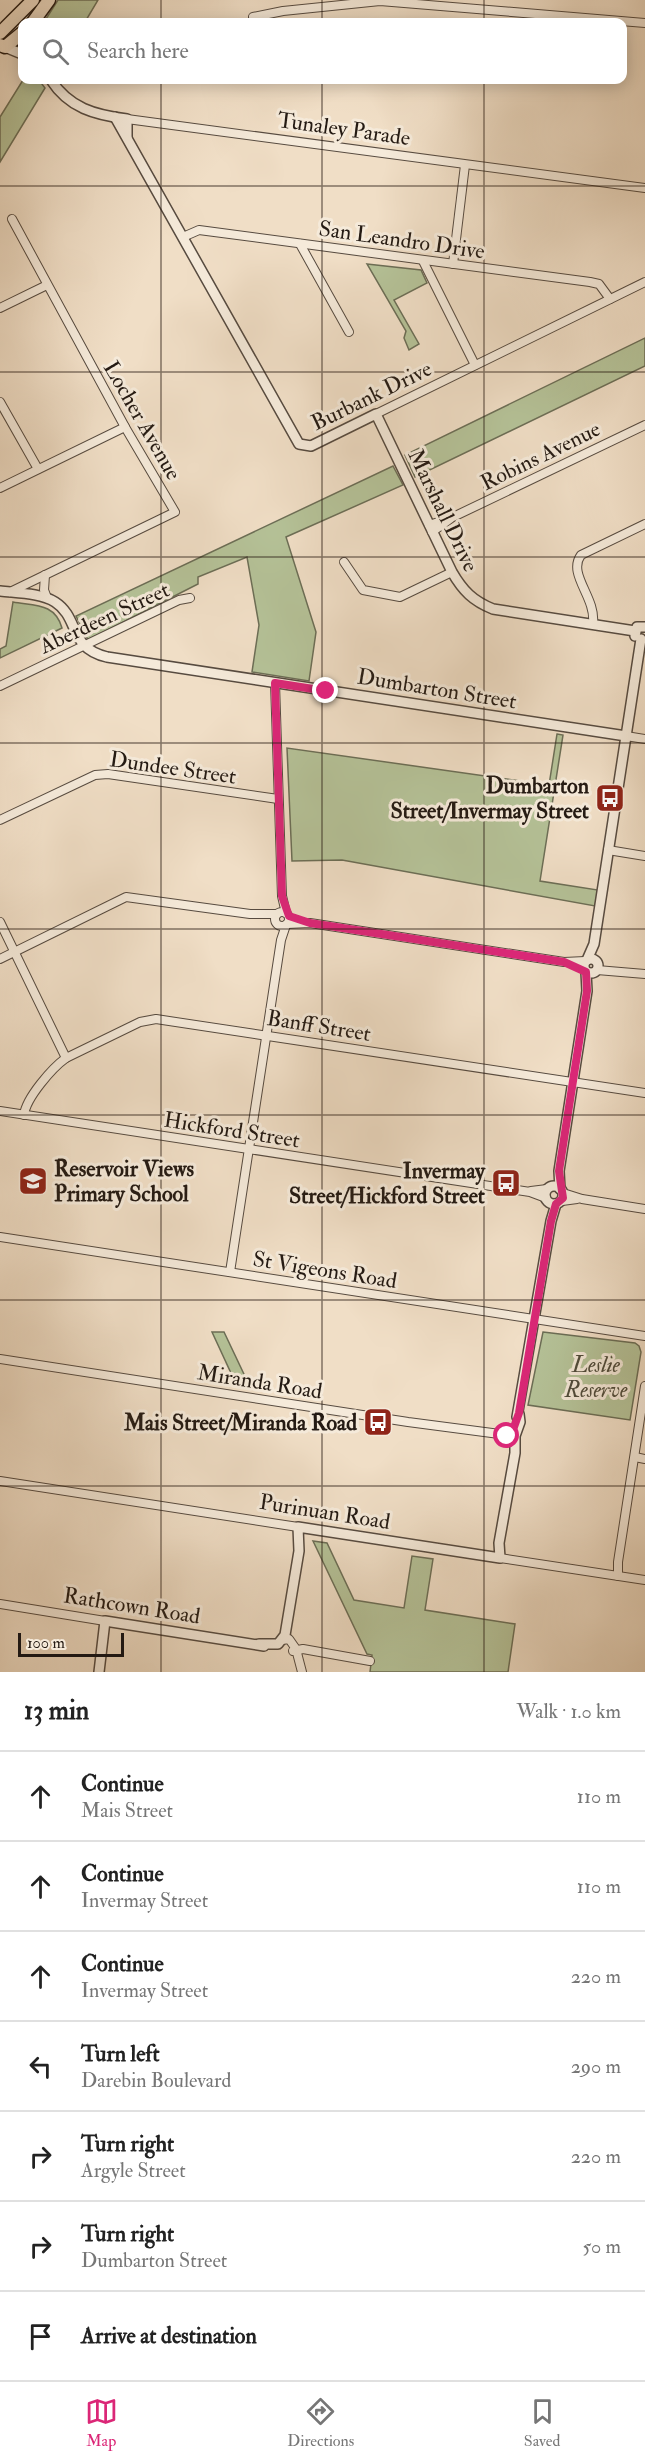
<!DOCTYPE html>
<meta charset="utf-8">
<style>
body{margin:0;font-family:"IM FELL Double Pica",serif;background:#f6f6f6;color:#222}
.scale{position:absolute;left:18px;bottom:15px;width:106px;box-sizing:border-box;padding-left:6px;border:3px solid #241a13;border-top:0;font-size:16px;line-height:21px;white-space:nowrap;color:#241a13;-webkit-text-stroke:4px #f5eada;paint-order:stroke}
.stop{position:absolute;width:18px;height:18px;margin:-14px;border:4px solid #db2777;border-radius:50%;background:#fff}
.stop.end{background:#db2777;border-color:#fff;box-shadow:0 2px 6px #0008}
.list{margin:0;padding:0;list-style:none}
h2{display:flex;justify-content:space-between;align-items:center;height:78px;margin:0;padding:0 24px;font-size:26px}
h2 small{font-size:20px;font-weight:400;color:#767676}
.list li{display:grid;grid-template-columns:39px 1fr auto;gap:18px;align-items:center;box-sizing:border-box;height:90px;padding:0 24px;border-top:2px solid #e0e0e0}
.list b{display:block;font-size:22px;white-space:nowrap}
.list p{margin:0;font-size:20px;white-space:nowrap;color:#767676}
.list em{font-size:20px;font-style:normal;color:#767676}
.icon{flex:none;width:33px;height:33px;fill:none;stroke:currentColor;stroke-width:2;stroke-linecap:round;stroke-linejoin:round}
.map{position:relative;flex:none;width:645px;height:1672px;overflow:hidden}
.search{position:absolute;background:#fff;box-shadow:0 3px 15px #0003;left:18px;right:18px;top:18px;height:66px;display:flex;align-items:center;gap:15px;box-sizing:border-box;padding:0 21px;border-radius:12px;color:#767676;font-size:22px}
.sheet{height:708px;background:#fff}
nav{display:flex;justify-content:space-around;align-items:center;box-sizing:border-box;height:84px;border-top:2px solid #e0e0e0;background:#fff;font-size:16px;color:#767676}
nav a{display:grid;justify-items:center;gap:3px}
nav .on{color:#db2777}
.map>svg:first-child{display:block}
</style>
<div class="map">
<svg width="645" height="1672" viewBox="0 0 645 1672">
<rect width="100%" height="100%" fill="#f0dec6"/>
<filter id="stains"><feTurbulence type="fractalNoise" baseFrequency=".00333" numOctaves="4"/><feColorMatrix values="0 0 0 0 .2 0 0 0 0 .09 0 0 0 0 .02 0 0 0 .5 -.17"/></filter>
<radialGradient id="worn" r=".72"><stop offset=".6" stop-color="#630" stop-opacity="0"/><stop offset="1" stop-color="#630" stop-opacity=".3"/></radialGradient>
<g fill="#b5c298" stroke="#6c6e56" stroke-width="1.5">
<polygon points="58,0 98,0 85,22 44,22"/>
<polygon points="23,80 39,80 45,88 0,162 0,117"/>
<polygon points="367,264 421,270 427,283 394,300 419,344 409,350 404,338 406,331"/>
<polygon points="645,338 645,366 415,477 405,455"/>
<polygon points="393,466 403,485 286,537 316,632 309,681 252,672 259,625 247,557 198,577 198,584 88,640 76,616"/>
<path d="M13,602C35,606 55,603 62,628L0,658V649L6,646Z"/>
<polygon points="557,734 563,735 540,881 598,890 595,906 342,860 292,861 287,748 549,785"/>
<polygon points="212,1332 224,1332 251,1389 237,1386"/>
<polygon points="543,1332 635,1343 639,1346 641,1352 630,1420 528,1405"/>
<polygon points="313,1541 327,1543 354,1600 404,1608 412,1556 433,1559 425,1610 515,1624 508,1672 370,1672 372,1655 367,1654"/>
</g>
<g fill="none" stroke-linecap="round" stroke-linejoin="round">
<g stroke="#574b40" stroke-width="10">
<g id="minor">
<polyline points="253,17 283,11 380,1 645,23"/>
<polyline points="127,119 645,188"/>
<polyline points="183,237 199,230 590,282 599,284 610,299"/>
<polyline points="300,244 349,332"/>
<polyline points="423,261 475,365"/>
<polyline points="453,264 465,165"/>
<polyline points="0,308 47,285"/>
<polyline points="0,402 38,469"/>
<polyline points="376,414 645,282"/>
<polyline points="0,488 125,427"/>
<polyline points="429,525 451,518 645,425"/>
<polyline points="432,532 450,519"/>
<polyline points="344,562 363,590 400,597 452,572"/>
<polyline points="45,575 44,590 47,598"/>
<polyline points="10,592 175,512 125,427 12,219"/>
<path d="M593,623C596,597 567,574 581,555L645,524"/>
<polyline points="275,683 282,896 286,913"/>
<polyline points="0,686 179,600 190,598"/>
<polyline points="626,736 645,739"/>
<polyline points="0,820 95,775 108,774 278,799"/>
<polyline points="608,850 645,856"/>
<circle cx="282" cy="919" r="7"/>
<polyline points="0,922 66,1058"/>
<polyline points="287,924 310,923 564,962 585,961"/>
<polyline points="0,959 126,897 250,914 277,914"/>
<polyline points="597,970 645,974"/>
<polyline points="0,1111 530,1192 546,1198"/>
<path d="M24,1115C26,1098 52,1068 66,1058L140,1022L156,1019L645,1093"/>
<polyline points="531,1191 547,1189"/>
<polyline points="563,1193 582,1199 645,1209"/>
<polyline points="562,1201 577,1199"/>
<polyline points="0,1237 645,1336"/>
<polyline points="230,1272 281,940 286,925"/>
<polyline points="0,1359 408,1422 515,1436"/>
<polyline points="635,1457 645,1459"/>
<polyline points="0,1481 298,1527"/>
<polyline points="500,1558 645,1580"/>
<polyline points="618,1576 618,1562 645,1386"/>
<polyline points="0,1604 105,1621"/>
<polyline points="282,1640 289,1639 296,1649 302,1672"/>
<polyline points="293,1651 303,1649 370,1661"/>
</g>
</g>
<g stroke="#574b40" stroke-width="12">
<g id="tertiary">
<polyline points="5,47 22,54"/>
<path d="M51,80C69,108 95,115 127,119V137"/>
<path d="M115,117L299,444L311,446L376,414L452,572C463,591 473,601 493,609L635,631"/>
<path d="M0,591C16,593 41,593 55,602C80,618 68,648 107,657L626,736"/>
<polyline points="635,636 637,627 645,627"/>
<circle cx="591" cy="966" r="7"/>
<polyline points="587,960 594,944 641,639"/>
<circle cx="554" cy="1195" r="9"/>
<polyline points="560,1189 559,1171 587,991 586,972"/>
<polyline points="517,1417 551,1221 556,1204"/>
<polyline points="259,1644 278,1644 285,1635 299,1551 298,1527 500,1558 499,1543 515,1453 515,1436 520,1422 519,1414"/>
<polyline points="99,1672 105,1621 264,1646"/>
</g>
</g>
<g stroke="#241a13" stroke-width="15">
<g id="primary">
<polyline points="33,22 49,0"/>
<polyline points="0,33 33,0"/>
<polyline points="0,45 5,47 22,33"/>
</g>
</g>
<use href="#minor" stroke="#f5eada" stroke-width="8"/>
<use href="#tertiary" stroke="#f5eada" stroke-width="9"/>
<use href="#primary" stroke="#f0dec6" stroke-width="12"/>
</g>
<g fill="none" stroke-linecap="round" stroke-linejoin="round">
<polyline stroke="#db2777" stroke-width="8" points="326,691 275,683 282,896 289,916 310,923 564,962 586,972 587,991 559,1171 563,1198 556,1204 551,1221 519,1413 514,1427 507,1436"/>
</g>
<path fill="none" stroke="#241a13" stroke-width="1.5" stroke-opacity="0.55" d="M161,0V22M322,0V22M484,0V22M161,80V1672M322,80V1672M484,80V1672M0,186H645M0,372H645M0,557H645M0,743H645M0,929H645M0,1115H645M0,1300H645M0,1486H645"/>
<defs>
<g id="bus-square" transform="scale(1.5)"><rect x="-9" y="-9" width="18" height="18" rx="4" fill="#8f2418" stroke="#f5eada"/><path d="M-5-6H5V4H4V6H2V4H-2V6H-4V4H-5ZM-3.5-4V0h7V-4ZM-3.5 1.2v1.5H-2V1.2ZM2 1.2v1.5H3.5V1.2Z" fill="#fff"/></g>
<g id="school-square" transform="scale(1.5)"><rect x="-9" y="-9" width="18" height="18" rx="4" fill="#8f2418" stroke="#f5eada"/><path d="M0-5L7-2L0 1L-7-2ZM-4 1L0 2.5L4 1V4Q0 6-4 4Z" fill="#fff"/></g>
</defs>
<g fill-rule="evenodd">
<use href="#bus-square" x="610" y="798"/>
<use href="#school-square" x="33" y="1181"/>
<use href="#bus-square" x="506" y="1183"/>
<use href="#bus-square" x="378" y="1422"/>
</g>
<g text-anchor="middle" stroke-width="6" stroke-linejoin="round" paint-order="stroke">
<g font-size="22" fill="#241a13" stroke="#f5eada">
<text transform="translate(344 128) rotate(8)" y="8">Tunaley Parade</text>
<text transform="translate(402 239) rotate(8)" y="8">San Leandro Drive</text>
<text transform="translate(371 395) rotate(-26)" y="8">Burbank Drive</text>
<text transform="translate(143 420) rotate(60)" y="8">Locher Avenue</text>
<text transform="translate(540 455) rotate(-26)" y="8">Robins Avenue</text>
<text transform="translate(444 510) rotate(64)" y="8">Marshall Drive</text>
<text transform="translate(104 617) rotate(-25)" y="8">Aberdeen Street</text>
<text transform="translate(437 688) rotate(9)" y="8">Dumbarton Street</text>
<text transform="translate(173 767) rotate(8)" y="8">Dundee Street</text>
<text transform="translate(319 1025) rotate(9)" y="8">Banff Street</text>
<text transform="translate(232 1129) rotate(9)" y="8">Hickford Street</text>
<text transform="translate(325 1269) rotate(9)" y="8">St Vigeons Road</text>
<text transform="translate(260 1381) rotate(9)" y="8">Miranda Road</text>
<text transform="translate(325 1511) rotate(9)" y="8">Purinuan Road</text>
<text transform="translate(132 1605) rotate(9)" y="8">Rathcown Road</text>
</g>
<g font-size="22" font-weight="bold" fill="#241a13" stroke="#f5eada" text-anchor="end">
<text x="589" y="793">Dumbarton<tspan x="589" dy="25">Street/Invermay Street</tspan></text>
<text x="54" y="1176" text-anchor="start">Reservoir Views<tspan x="54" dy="25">Primary School</tspan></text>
<text x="485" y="1178">Invermay<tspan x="485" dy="25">Street/Hickford Street</tspan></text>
<text x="357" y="1430">Mais Street/Miranda Road</text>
</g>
<g font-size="22" font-style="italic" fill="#504c3b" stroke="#f5eada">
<text x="596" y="1372">Leslie<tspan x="596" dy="25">Reserve</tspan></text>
</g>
</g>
<rect width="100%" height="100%" filter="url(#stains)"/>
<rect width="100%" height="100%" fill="url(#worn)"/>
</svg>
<div class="scale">100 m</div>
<div class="stop" style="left:507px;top:1436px"></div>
<div class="stop end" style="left:326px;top:691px"></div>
<div class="search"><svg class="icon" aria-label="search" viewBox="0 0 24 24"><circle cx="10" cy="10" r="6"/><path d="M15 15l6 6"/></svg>Search here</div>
</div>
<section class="sheet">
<h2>13 min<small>Walk · 1.0 km</small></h2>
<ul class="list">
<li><svg class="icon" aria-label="ahead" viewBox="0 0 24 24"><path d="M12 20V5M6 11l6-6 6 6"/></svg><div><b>Continue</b><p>Mais Street</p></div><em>110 m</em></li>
<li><svg class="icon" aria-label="ahead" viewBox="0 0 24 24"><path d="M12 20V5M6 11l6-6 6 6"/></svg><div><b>Continue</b><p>Invermay Street</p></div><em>110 m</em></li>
<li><svg class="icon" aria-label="ahead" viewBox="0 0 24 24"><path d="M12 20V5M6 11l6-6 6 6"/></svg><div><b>Continue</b><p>Invermay Street</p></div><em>220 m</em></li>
<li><svg class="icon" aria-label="left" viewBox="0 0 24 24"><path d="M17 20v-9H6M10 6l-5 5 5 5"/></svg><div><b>Turn left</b><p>Darebin Boulevard</p></div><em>290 m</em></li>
<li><svg class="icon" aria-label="right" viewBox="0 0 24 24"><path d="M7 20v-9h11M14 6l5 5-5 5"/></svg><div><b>Turn right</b><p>Argyle Street</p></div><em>220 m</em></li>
<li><svg class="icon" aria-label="right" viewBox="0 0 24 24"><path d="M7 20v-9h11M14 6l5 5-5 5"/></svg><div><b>Turn right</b><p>Dumbarton Street</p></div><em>50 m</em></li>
<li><svg class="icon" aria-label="arrive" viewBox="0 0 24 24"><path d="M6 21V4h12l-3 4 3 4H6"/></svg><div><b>Arrive at destination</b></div></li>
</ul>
</section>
<nav>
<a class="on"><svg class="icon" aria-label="map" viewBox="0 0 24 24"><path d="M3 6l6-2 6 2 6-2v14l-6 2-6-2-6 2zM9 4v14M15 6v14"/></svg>Map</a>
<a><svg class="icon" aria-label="directions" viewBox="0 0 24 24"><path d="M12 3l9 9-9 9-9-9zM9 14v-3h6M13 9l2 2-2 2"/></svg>Directions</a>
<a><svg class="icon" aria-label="saved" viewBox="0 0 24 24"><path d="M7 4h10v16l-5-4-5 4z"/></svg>Saved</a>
</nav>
